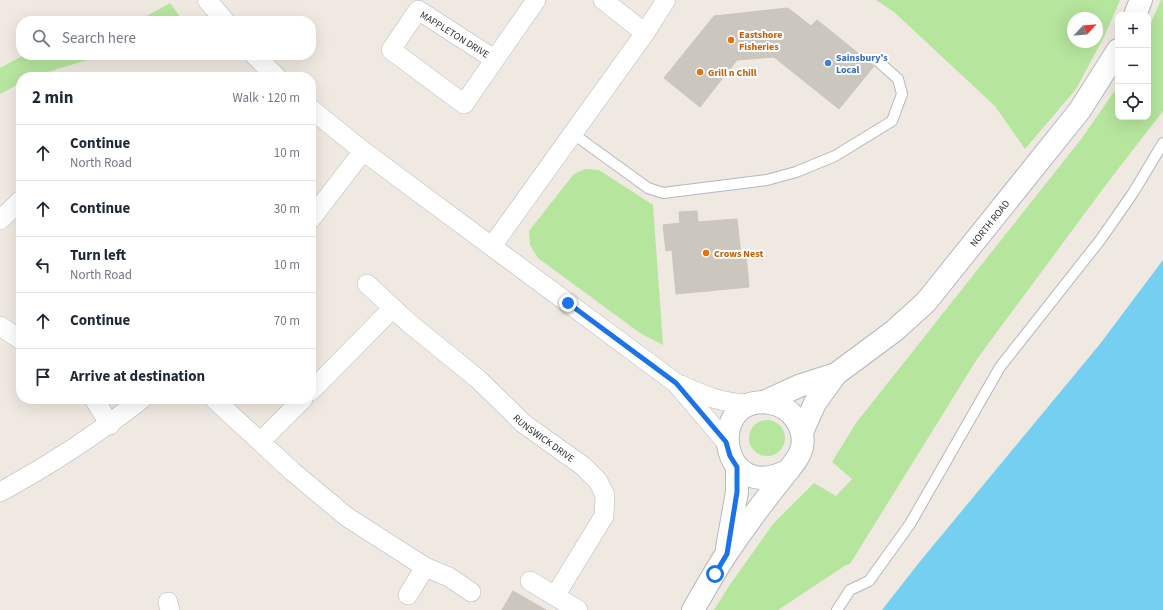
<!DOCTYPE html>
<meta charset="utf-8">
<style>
body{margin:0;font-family:"Source Sans 3",sans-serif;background:#f6f6f7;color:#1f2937}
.controls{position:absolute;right:12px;top:12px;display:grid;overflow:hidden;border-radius:8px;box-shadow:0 4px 16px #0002}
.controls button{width:36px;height:36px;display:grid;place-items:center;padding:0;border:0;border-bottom:1px solid #e0e1e3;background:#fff;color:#1f2937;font:20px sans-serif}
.compass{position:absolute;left:1067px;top:12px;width:36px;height:36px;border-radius:50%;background:#fff;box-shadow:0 4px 16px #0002;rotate:64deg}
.stop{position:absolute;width:12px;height:12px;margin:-9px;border:3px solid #1a73e8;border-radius:50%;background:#fff}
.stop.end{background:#1a73e8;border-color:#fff;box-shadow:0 1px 4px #0008}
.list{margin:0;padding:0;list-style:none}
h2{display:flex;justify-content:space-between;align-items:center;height:52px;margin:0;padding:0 16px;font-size:17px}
h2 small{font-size:13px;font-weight:400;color:#747a83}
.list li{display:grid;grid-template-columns:26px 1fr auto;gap:12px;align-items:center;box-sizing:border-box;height:56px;padding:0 16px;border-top:1px solid #e0e1e3}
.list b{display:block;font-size:15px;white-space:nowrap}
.list p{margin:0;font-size:13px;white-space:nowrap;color:#747a83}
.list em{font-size:13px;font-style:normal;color:#747a83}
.icon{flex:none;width:22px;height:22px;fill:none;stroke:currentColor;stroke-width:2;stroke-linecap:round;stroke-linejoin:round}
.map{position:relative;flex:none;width:1163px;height:610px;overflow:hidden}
.search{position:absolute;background:#fff;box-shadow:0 4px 16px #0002;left:16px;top:16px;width:300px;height:44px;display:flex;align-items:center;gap:10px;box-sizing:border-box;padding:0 14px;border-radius:16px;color:#747a83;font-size:15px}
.panel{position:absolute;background:#fff;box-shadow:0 4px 16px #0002;left:16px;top:72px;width:300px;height:332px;border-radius:16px}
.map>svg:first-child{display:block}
</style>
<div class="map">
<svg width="1163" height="610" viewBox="0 0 1163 610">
<rect width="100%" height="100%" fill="#efe9e1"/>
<g fill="#b6e59e" fill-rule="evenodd">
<path d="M876,0H1120L1104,37L1076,89L1025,149L995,106L894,12ZM1073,18H1097V42H1073Z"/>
<polygon points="1161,0 1163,0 1163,111 1108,182 977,359 850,564 846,565 778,610 714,610 729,586 773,524 814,483 836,496 852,479 832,462 856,423 1082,138 1118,86 1118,117 1148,117 1148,29"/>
<polygon points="170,3 181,18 175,21 132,21 143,18"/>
<polygon points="24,55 103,55 32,77 21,77 21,83 0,94 0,68"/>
<polygon points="585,169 599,170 653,205 663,345 640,333 538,258 530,245 529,231 574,174"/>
<circle cx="767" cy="438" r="18"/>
</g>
<polygon fill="#75cff0" points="1163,260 1163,610 882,610 922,559 1100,344"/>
<g fill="#cbc7bf" stroke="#cbc5ba">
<polygon points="788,8 811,26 817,20 874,66 839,109 774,57 737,60 700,107 664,78 714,16"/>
<polygon points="697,211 698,222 737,219 741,255 746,255 749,287 676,294 672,250 666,251 663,225 680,223 679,212"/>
<polygon points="513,591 546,610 502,610"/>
</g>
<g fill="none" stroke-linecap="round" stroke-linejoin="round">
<g stroke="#b4b7c1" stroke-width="12">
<g id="service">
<polyline points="572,133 648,188 663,193 767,180 796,172 835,156 892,121 902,94 898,79 880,63"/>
<polyline points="837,610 850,590 869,581 910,524 1000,367 1101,239 1133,193 1163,143"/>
</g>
</g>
<g stroke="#b4b7c1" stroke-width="20">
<g id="minor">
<polyline points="207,0 225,21"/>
<polyline points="603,0 645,33"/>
<polyline points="254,55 277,77"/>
<polyline points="494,59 418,10 391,50 464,104 536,0"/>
<polyline points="311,109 363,151 676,383 726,442"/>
<polyline points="311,219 363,151"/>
<polyline points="0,220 21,200"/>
<polyline points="492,246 645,33 666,0"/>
<path id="s1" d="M367,284L409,323L478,379L524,424L583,466L598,481L605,495L604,516L555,596"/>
<polyline points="0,326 21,340"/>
<path d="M681,385C707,397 722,403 751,404"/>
<polyline points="311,391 393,308"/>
<polyline points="94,399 110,425"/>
<polyline points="214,399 293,472 347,517 425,567 449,577 471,592"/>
<polyline points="261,441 303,399"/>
<path d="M0,492C50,465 97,434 142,399"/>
<polyline points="530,581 578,610"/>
<polyline points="408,595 425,567"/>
<polyline points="168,602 170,610"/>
</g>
</g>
<g stroke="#b4b7c1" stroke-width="24">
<g id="secondary">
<polyline points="1135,15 1141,0"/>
<path id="s2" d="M764,402L799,386L836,374L894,331L926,302L1080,110L1118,50"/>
<polyline points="802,432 815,403 836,374"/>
<polyline points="727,548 737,492 737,467"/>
<path d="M693,610C704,591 715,571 727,553C746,525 766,498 787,472C793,464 800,457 802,447C806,426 790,406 770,403C705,393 718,508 789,470"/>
</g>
</g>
<use href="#service" stroke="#fff" stroke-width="10"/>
<use href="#minor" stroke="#fff" stroke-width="19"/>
<use href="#secondary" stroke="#fff" stroke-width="22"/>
</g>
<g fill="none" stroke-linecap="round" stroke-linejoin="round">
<polyline stroke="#1a73e8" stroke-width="5" points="568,303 676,383 726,442 730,456 737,467 737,492 727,554 715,574"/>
</g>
<g fill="#e8710a" stroke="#fff" stroke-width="1.5">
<circle cx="731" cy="40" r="4"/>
<circle cx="700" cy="72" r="4"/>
<circle cx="706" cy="253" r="4"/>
</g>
<circle fill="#3f7fe0" stroke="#fff" stroke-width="1.5" cx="828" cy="63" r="4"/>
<g text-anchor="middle" stroke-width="4" stroke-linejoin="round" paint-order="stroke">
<g font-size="10" fill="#2e2e2e" stroke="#fff">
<text transform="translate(455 34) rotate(32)" y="4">MAPPLETON DRIVE</text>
<text dy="4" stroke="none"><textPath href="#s2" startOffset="294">NORTH ROAD</textPath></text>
<text dy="4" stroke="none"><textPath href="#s1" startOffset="235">RUNSWICK DRIVE</textPath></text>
</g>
<g font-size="10" font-weight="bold" fill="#c56008" stroke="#fff" text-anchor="start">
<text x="739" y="38">Eastshore<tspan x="739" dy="12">Fisheries</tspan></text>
<text x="708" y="76">Grill n Chill</text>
<text x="714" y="257">Crows Nest</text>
</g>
<g font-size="10" font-weight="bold" fill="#366cbe" stroke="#fff" text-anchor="start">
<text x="836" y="61">Sainsbury's<tspan x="836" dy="12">Local</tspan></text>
</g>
</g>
</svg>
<div class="controls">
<button>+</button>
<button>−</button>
<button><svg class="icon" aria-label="locate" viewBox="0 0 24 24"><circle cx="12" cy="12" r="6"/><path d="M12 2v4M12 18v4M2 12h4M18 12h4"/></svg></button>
</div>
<svg class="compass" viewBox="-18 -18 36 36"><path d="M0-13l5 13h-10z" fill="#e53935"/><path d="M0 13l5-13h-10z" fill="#747a83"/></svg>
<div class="stop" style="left:715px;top:574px"></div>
<div class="stop end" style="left:568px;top:303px"></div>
<div class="search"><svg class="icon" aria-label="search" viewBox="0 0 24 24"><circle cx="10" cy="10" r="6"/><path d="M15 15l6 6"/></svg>Search here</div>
<section class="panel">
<h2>2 min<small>Walk · 120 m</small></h2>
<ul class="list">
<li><svg class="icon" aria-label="ahead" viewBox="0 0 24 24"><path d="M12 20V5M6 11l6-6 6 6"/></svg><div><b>Continue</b><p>North Road</p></div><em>10 m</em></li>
<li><svg class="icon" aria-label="ahead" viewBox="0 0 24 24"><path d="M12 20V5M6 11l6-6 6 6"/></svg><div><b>Continue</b></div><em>30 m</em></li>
<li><svg class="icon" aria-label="left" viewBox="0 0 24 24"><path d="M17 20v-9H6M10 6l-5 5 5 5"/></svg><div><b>Turn left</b><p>North Road</p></div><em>10 m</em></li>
<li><svg class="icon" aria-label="ahead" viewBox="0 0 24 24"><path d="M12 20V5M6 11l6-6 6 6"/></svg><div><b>Continue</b></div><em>70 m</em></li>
<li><svg class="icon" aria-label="arrive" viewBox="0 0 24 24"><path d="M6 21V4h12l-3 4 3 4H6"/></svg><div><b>Arrive at destination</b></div></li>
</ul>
</section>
</div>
